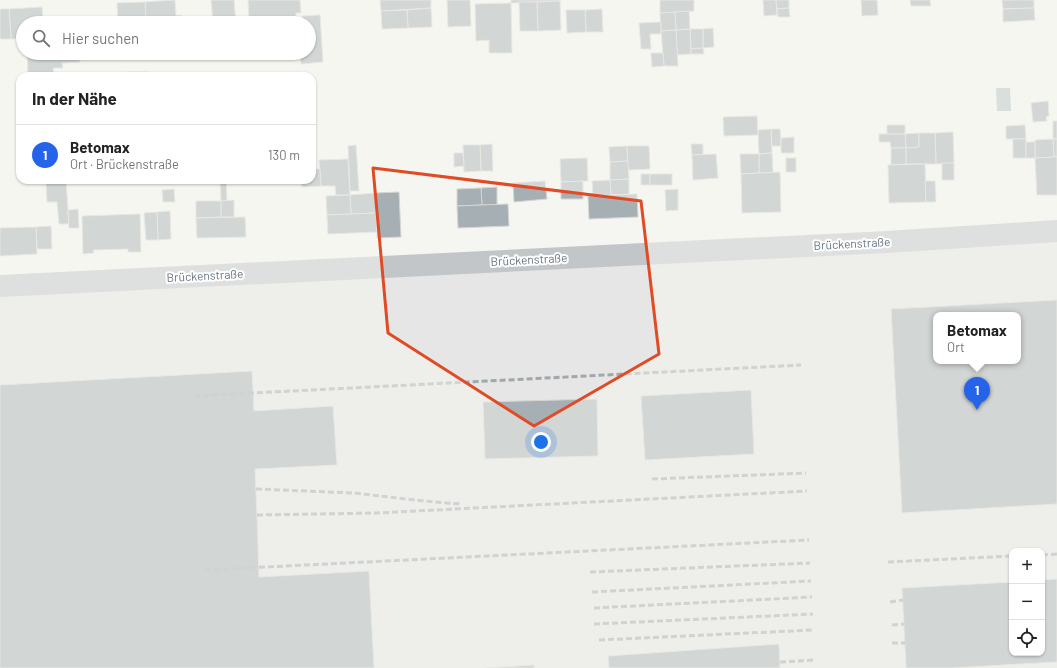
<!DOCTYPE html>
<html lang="de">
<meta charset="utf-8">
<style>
body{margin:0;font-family:Barlow,sans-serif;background:#f2f2f2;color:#222}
.controls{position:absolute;right:12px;bottom:12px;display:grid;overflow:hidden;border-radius:8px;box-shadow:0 1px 3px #0004}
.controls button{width:36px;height:36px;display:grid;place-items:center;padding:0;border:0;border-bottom:1px solid #e0e0e0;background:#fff;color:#222;font:20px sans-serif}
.you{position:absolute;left:541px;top:442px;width:14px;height:14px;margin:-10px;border:3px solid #fff;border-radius:50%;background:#1a73e8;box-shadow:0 0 0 6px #1a73e833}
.badge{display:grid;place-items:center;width:26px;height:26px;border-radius:50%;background:#2563eb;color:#fff;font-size:13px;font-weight:700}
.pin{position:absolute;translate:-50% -33px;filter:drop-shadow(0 1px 2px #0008)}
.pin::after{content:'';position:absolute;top:21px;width:14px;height:12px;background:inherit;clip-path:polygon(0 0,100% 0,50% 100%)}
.popup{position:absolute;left:933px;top:312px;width:88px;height:52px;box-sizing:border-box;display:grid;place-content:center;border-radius:8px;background:#fff;filter:drop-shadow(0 1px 3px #0005);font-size:13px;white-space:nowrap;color:#767676}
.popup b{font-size:15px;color:#222}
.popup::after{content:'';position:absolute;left:50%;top:100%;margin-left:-8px;border:8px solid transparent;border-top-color:#fff}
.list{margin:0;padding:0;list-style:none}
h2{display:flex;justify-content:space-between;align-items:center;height:52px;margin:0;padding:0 16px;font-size:17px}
h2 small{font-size:13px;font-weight:400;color:#767676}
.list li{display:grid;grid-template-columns:26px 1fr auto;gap:12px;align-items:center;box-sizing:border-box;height:60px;padding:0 16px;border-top:1px solid #e0e0e0}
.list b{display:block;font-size:15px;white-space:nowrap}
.list p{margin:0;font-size:13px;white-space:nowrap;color:#767676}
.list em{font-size:13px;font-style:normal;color:#767676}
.icon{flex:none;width:22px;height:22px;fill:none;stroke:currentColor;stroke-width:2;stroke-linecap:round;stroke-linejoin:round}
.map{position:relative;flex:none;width:1057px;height:668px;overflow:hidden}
.search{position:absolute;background:#fff;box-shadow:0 1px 3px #0004;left:16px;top:16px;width:300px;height:44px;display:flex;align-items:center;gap:10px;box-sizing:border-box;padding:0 14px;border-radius:22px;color:#767676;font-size:15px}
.panel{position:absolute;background:#fff;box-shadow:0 1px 3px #0004;left:16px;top:72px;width:300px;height:112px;border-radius:12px}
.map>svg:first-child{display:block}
</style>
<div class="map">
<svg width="1057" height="668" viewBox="0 0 1057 668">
<rect width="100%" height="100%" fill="#f5f5f1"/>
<path fill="#e5e6e5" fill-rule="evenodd" d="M1057,231V668H0V286ZM936,315H1018V361H936ZM1012,551H1042V653H1012Z"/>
<polygon fill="#b6c3c6" points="996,88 1010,88 1011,111 997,111"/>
<g fill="#a6afb4" stroke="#d6d6d4" fill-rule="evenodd">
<polygon points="175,0 176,16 181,15 181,23 146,23 145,2"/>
<polygon points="211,0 234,0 236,23 213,23"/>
<polygon points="248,0 300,0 301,13 296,13 296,23 253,23 253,18 249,19"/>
<polygon points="380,0 431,0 431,8 381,11"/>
<polygon points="447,0 470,0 471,26 448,27"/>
<polygon points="511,0 560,0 560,1 511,3"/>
<polygon points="660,0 694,0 694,11 660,13"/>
<polygon points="763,0 776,0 777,15 764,16"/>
<polygon points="776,0 789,0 789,8 777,9"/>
<polygon points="861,0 877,0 878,15 862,16"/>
<polygon points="910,0 930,0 931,6 911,6"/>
<polygon points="1002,0 1034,0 1034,8 1003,9"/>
<polygon points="560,1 561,30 538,31 537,2"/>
<polygon points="145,2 146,23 118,23 117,3"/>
<polygon points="519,2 537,2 538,31 520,31"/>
<polygon points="511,3 512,53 489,53 489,40 476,41 475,4"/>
<polygon points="42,7 43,23 23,23 23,38 11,39 9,9"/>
<polygon points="431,8 432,27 408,28 407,10"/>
<polygon points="789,8 790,17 778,17 777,9"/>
<polygon points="1034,8 1035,20 1003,22 1003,9"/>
<polygon points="0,9 9,9 11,39 0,39"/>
<polygon points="602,9 603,32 586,32 585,10"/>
<polygon points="407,10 408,28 382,29 381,11"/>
<polygon points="566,10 585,10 586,32 567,33"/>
<polygon points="689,11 690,29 676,30 675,12"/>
<polygon points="675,12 676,30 661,31 660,13"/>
<polygon points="320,15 323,62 301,64 300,53 309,53 309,23 303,23 302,16"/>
<polygon points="661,22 661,34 650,34 651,49 641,49 639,23"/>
<polygon points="713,28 714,47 703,48 703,29"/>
<polygon points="690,29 703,29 703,48 691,49"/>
<polygon points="690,29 691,54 677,55 676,30"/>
<polygon points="676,30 678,66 664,66 661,31"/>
<polygon points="703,48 704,54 691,54 691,49"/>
<polygon points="27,53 79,53 80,62 62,63 63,68 53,68 54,74 28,75"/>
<polygon points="651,53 663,53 664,66 652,67"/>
<rect x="128" y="72" width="21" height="4"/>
<polygon points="1048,101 1049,116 1046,117 1047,121 1033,122 1031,103"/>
<polygon points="757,116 758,135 724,136 723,117"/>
<rect x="1053" y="121" width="4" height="18"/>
<rect x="887" y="125" width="18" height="9"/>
<polygon points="1025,125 1026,139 1006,139 1006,126"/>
<polygon points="771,129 780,129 781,146 772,146"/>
<polygon points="771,129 772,153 759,154 758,130"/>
<polygon points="953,132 954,163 936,164 935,133"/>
<polygon points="919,133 919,147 906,148 905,134"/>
<polygon points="919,133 935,133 936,164 906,164 906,148 919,147"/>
<polygon points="879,134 905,134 906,148 891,148 890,142 879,142"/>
<polygon points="794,137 794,153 781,153 781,138"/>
<rect x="1013" y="139" width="13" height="19"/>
<polygon points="1053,139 1057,139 1057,157 1054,157"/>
<polygon points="1053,139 1054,157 1035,158 1035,140"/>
<rect x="1026" y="142" width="9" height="16"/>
<polygon points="492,144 493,171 481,171 480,145"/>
<polygon points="691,144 703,144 703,155 692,155"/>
<polygon points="356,145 359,191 350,191 348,146"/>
<polygon points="463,145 480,145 481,171 464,172"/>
<polygon points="627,146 628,161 610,162 609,147"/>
<polygon points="627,146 649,146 650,169 628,170"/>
<polygon points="891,148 906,148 906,164 891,165"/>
<polygon points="454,153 463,153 464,166 454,167"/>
<polygon points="772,153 773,173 759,173 759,154"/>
<polygon points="716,154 718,178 693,180 692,155"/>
<polygon points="740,154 759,154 759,173 741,174"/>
<polygon points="1054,157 1057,157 1057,195 1037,195 1035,158"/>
<polygon points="587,158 588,181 561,182 560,159"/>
<rect x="786" y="158" width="10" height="14"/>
<polygon points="348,159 350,195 336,195 335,186 321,186 319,160"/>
<polygon points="628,161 629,179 610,180 610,162"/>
<rect x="942" y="163" width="12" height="17"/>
<polygon points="925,164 926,202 889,203 888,165"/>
<polygon points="312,169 320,169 321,186 302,187 301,180 312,180"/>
<polygon points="780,172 781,212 742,213 741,174"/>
<rect x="641" y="174" width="9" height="11"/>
<rect x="650" y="174" width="22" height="11"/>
<polygon points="629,179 629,194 611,195 610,180"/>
<polygon points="66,180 69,224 59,224 57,202 47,202 46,181"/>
<polygon points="220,180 226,180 227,201 221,201"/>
<polygon points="610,180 611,195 593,196 592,181"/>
<polygon points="545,181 547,199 514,202 513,183"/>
<polygon points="583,181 583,199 561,199 561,182"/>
<polygon points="925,181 935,181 936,202 926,202"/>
<polygon points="497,187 497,205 482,205 481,188"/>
<polygon points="481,188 482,205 457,206 457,189"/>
<polygon points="174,189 175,202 163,202 162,190"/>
<polygon points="678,189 678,210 666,211 665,190"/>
<polygon points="399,192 401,237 377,238 375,193"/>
<polygon points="375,193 376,213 351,214 350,195"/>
<polygon points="637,194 638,217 589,219 588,196"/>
<polygon points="350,195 351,214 327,215 326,196"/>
<polygon points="234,200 234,217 221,217 221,201"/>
<polygon points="196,201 221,201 221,217 196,218"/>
<polygon points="508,204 509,226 458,228 457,206"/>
<polygon points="78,209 79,228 69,228 68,210"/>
<polygon points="170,211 171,239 158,240 157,212"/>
<polygon points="157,212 158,240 146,240 144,213"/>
<polygon points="376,213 377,232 328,234 327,215"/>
<polygon points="140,214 141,252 128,252 128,249 93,250 94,253 83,254 82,216"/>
<polygon points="245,217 246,237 197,238 196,218"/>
<polygon points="51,226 52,249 37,249 36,227"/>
<polygon points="36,227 37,254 0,256 0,228"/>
<path d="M1057,300V504L902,513L891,309ZM936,315H1018V361H936Z"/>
<polygon points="252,371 254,411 333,406 337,465 255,469 257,515 259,577 369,571 374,668 0,668 0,385"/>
<polygon points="751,390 754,454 645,460 641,396"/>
<polygon points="597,399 598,456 485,459 483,402"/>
<polygon points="1057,579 1057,662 950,668 906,668 902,588 1012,582 1012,653 1042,653 1042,580"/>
<polygon points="779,644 780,668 609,668 608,656"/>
<polygon points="534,665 534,668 486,668"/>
</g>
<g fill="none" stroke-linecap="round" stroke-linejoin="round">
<polyline stroke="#c2c6c9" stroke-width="22" points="0,286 887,242 1057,231"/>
<g stroke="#a1a8ac" stroke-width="3" stroke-dasharray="6 3" stroke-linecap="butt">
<polyline points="194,396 801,365"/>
<polyline points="652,479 806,473"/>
<polyline points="256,489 354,493 424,501 461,504"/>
<polyline points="257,515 377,513 807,491"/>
<polyline points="1042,555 1057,554"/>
<polyline points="888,562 1012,556"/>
<polyline points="205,570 809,540"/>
<polyline points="590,572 810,563"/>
<polyline points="592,592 811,581"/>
<polyline points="890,602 903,600"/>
<polyline points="594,608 812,597"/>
<polyline points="594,624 813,614"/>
<polyline points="892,625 904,624"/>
<polyline points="599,640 813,630"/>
<polyline points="892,643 905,643"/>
<polyline points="780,662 815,660"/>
</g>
</g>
<path d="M0 0H1057V668H0ZM373,168L641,201L659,354L534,426L388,333Z" fill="#f5f5f1" fill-opacity=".55" fill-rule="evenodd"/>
<path fill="none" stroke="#e04b26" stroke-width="3" stroke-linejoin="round" d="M373,168L641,201L659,354L534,426L388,333Z"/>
<g text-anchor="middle" stroke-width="4" stroke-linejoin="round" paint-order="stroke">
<g font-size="12" fill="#647682" stroke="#fff">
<text transform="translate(852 244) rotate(-3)" y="4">Brückenstraße</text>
<text transform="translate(529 260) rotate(-3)" y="4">Brückenstraße</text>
<text transform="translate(205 276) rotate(-3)" y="4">Brückenstraße</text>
</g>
</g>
</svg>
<div class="controls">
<button>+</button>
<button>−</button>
<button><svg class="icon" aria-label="locate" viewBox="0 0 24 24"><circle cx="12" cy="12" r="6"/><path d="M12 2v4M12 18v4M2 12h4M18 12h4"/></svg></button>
</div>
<div class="you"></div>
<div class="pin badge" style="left:977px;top:410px">1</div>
<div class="popup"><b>Betomax</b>Ort</div>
<div class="search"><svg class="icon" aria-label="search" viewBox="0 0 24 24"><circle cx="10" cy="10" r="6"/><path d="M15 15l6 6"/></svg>Hier suchen</div>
<section class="panel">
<h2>In der Nähe<small></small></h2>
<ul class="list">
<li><span class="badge">1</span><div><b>Betomax</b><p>Ort · Brückenstraße</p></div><em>130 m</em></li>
</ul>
</section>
</div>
